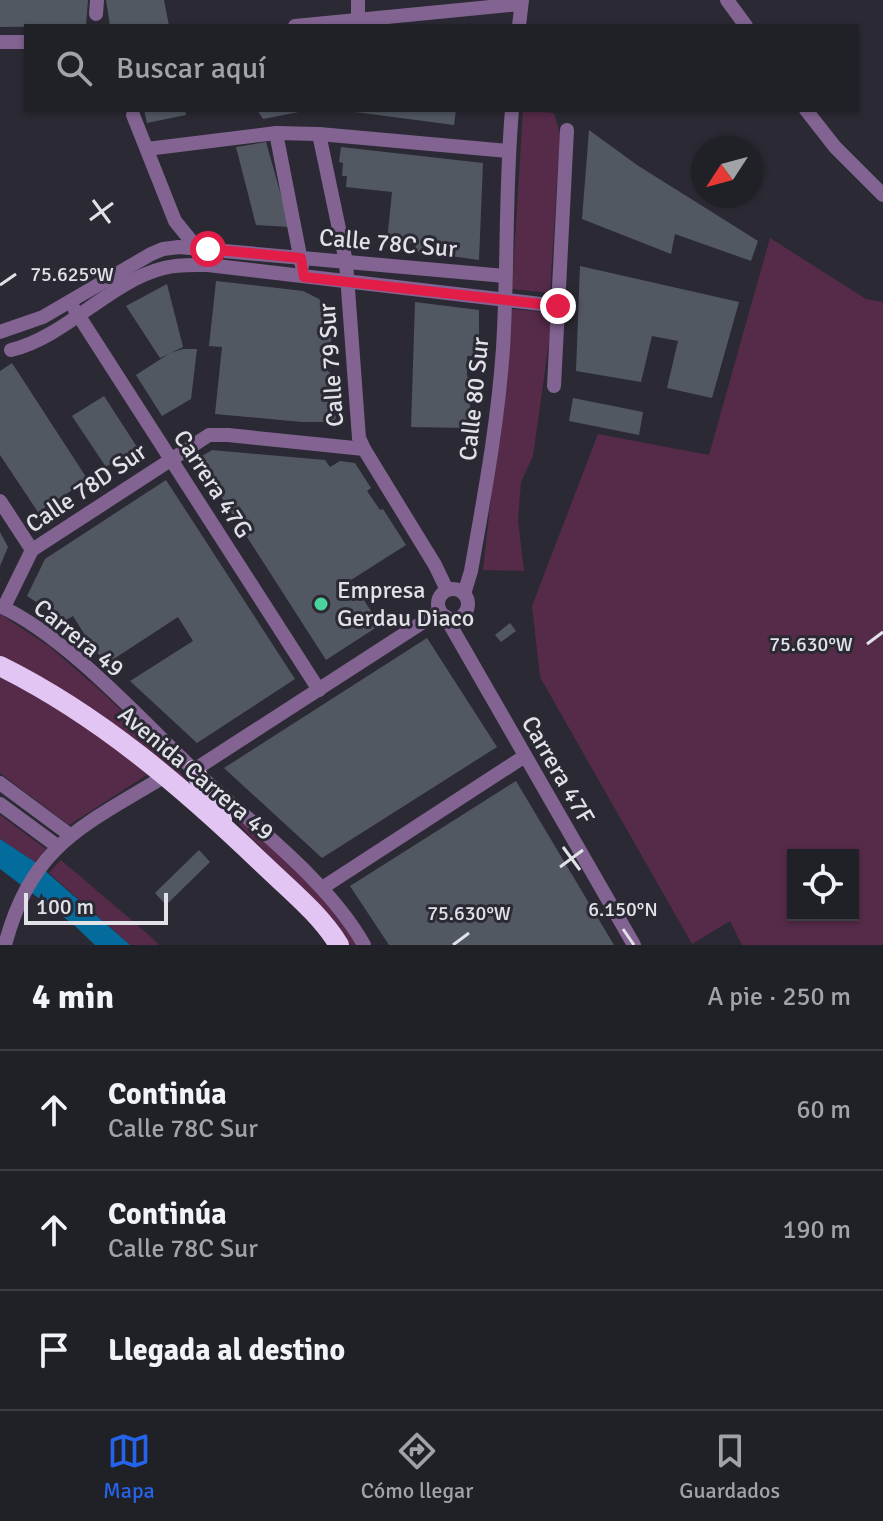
<!DOCTYPE html>
<html lang="es">
<meta charset="utf-8">
<style>
body{margin:0;font-family:Signika,sans-serif;background:#2d2d33;color:#f1f3f6}
.controls{position:absolute;right:24px;bottom:24px;display:grid;overflow:hidden;border-radius:0px;box-shadow:0 2px 6px #0004}
.controls button{width:72px;height:72px;display:grid;place-items:center;padding:0;border:0;border-bottom:2px solid #3d3e44;background:#202027;color:#f1f3f6;font:40px sans-serif}
.compass{position:absolute;left:691px;top:136px;width:72px;height:72px;border-radius:50%;background:#202027;box-shadow:0 2px 6px #0004;rotate:234deg}
.scale{position:absolute;left:24px;bottom:20px;width:144px;box-sizing:border-box;padding-left:8px;border:4px solid #e1e1e8;border-top:0;font-size:22px;line-height:28px;white-space:nowrap;color:#e1e1e8;-webkit-text-stroke:6px #2b2a34;paint-order:stroke}
.stop{position:absolute;width:24px;height:24px;margin:-18px;border:6px solid #e11d48;border-radius:50%;background:#fff}
.stop.end{background:#e11d48;border-color:#fff;box-shadow:0 2px 8px #0008}
.list{margin:0;padding:0;list-style:none}
h2{display:flex;justify-content:space-between;align-items:center;height:104px;margin:0;padding:0 32px;font-size:34px}
h2 small{font-size:26px;font-weight:400;color:#a2a3a7}
.list li{display:grid;grid-template-columns:52px 1fr auto;gap:24px;align-items:center;box-sizing:border-box;height:120px;padding:0 32px;border-top:2px solid #3d3e44}
.list b{display:block;font-size:30px;white-space:nowrap}
.list p{margin:0;font-size:26px;white-space:nowrap;color:#a2a3a7}
.list em{font-size:26px;font-style:normal;color:#a2a3a7}
.icon{flex:none;width:44px;height:44px;fill:none;stroke:currentColor;stroke-width:2;stroke-linecap:round;stroke-linejoin:round}
.map{position:relative;flex:none;width:883px;height:945px;overflow:hidden}
.search{position:absolute;background:#202027;box-shadow:0 2px 6px #0004;left:24px;right:24px;top:24px;height:88px;display:flex;align-items:center;gap:20px;box-sizing:border-box;padding:0 28px;border-radius:0px;color:#a2a3a7;font-size:30px}
.sheet{height:464px;background:#202027}
nav{display:flex;justify-content:space-around;align-items:center;box-sizing:border-box;height:112px;border-top:2px solid #3d3e44;background:#202027;font-size:22px;color:#a2a3a7}
nav a{display:grid;justify-items:center;gap:4px}
nav .on{color:#2563eb}
.map>svg:first-child{display:block}
</style>
<div class="map">
<svg width="883" height="945" viewBox="0 0 883 945">
<rect width="100%" height="100%" fill="#2b2a34"/>
<g fill="#552b49" fill-rule="evenodd">
<polygon points="523,110 554,113 560,134 550,293 512,289"/>
<path d="M770,238L866,299L883,302V945H742L730,921L692,944L540,677L532,606L598,434L709,455ZM793,855H853V915H793Z"/>
<polygon points="512,309 553,313 533,456 521,482 518,520 524,571 483,570"/>
<polygon points="0,614 50,647 104,694 155,742 194,789 93,709 45,680 0,658"/>
<polygon points="0,675 69,714 150,773 69,825 0,773"/>
<path d="M220,801L314,885L337,913L357,945H350C313,891 259,853 220,801Z"/>
<polygon points="0,815 46,849 35,862 0,839"/>
<polygon points="61,860 150,936 159,945 130,945 49,873"/>
</g>
<polygon fill="#036c9d" points="0,839 35,862 130,945 95,945 74,925 0,869"/>
<g fill="#525862">
<polygon points="0,0 88,0 86,26 0,27"/>
<polygon points="106,0 164,0 169,26 110,26"/>
<polygon points="144,110 185,110 186,115 147,123"/>
<polygon points="257,110 304,110 304,111 263,119"/>
<polygon points="355,110 456,110 454,125 355,112"/>
<polygon points="589,130 637,165 758,241 751,261 675,234 671,254 582,219"/>
<polygon points="266,142 290,227 256,225 236,147"/>
<polygon points="341,147 483,163 479,260 415,251 416,244 387,241 392,192 346,187 347,176 342,176 343,163 339,162"/>
<polygon points="580,266 739,302 712,398 667,388 678,341 652,336 641,382 576,371"/>
<polygon points="216,281 303,291 319,299 324,308 322,330 332,331 328,372 330,372 330,382 335,382 333,411 336,417 334,422 302,422 215,414 222,347 209,346"/>
<polygon points="167,284 183,347 160,358 126,306"/>
<polygon points="415,302 479,310 479,356 467,356 467,377 474,377 467,428 411,427"/>
<polygon points="183,349 197,349 191,399 162,416 136,375 170,353"/>
<polygon points="12,363 88,480 38,512 0,455 0,371"/>
<polygon points="104,396 137,447 106,467 72,416"/>
<polygon points="573,398 643,412 639,435 569,421"/>
<polygon points="212,450 325,460 330,467 340,461 355,463 371,488 367,491 380,510 383,509 406,545 351,580 380,625 326,660 197,459"/>
<polygon points="166,480 295,679 197,743 130,681 193,641 178,617 109,662 103,654 100,656 93,648 73,616 65,621 27,596 45,559"/>
<polygon points="0,532 8,547 0,566"/>
<polygon points="510,623 516,631 501,642 495,635"/>
<polygon points="427,638 497,747 322,858 224,768"/>
<polygon points="516,781 614,945 389,945 350,886"/>
<polygon points="199,850 210,862 166,905 155,893"/>
</g>
<g fill="none" stroke-linecap="round" stroke-linejoin="round">
<g stroke="#826391" stroke-width="14">
<polyline points="358,0 358,19"/>
<polyline points="727,0 746,26"/>
<polyline points="96,14 97,0"/>
<polyline points="295,26 521,4"/>
<polyline points="519,26 522,0"/>
<polyline points="0,42 26,42"/>
<polyline points="806,110 835,147 883,195"/>
<polyline points="133,115 175,221 197,248"/>
<polyline points="276,133 302,266"/>
<polyline points="319,134 346,262 359,438 364,449 435,565 447,590"/>
<polyline points="147,149 276,133 319,134 508,151"/>
<polyline points="75,310 319,690"/>
<polyline points="0,332 43,317 151,254 163,249 179,247 505,276"/>
<path d="M11,350C66,337 110,281 164,268C178,264 193,265 208,265L558,306"/>
<polyline points="554,386 567,130"/>
<polyline points="0,501 32,550"/>
<circle cx="453" cy="604" r="15"/>
<path d="M464,594L471,571C484,497 498,423 503,348C508,269 505,189 512,110"/>
<path d="M0,606C66,636 141,720 195,771C249,822 328,880 364,945"/>
<polyline points="4,607 32,550 209,435 228,435 364,449"/>
<polyline points="445,616 634,945"/>
<polyline points="194,770 440,611"/>
<polyline points="0,783 70,835"/>
<polyline points="0,804 57,846"/>
<polyline points="322,888 525,756"/>
<path d="M5,945C31,845 83,826 165,776"/>
</g>
<g stroke="#e2c5f2" stroke-width="20">
<path d="M0,666C99,715 184,788 264,865C290,890 320,914 339,945"/>
<polyline points="194,770 222,819"/>
</g>
</g>
<g fill="none" stroke-linecap="round" stroke-linejoin="round">
<polyline stroke="#e11d48" stroke-width="10" points="208,249 301,258 304,277 558,306"/>
</g>
<path fill="none" stroke="#e1e1e8" stroke-width="3" d="M93,200L110,223M90,220L113,203M0,285L16,274M867,644L883,632M563,847L580,870M560,867L583,850M623,929L634,945M453,945L469,933"/>
<circle fill="#4ad49c" stroke="#2b2a34" stroke-width="3" cx="321" cy="604" r="8"/>
<g text-anchor="middle" stroke-width="6" stroke-linejoin="round" paint-order="stroke">
<g font-size="24" fill="#e1e1e8" stroke="#2b2a34">
<text transform="translate(388 243) rotate(5)" y="8">Calle 78C Sur</text>
<text transform="translate(331 365) rotate(-94)" y="8">Calle 79 Sur</text>
<text transform="translate(474 399) rotate(-84)" y="8">Calle 80 Sur</text>
<text transform="translate(213 484) rotate(57)" y="8">Carrera 47G</text>
<text transform="translate(86 488) rotate(-34)" y="8">Calle 78D Sur</text>
<text transform="translate(79 638) rotate(39)" y="8">Carrera 49</text>
<text transform="translate(558 770) rotate(60)" y="8">Carrera 47F</text>
<text transform="translate(196 773) rotate(40)" y="8">Avenida Carrera 49</text>
</g>
<g font-size="24" fill="#e1e1e8" stroke="#2b2a34" text-anchor="start">
<text x="337" y="598">Empresa<tspan x="337" dy="28">Gerdau Diaco</tspan></text>
</g>
</g>
<g font-size="20" text-anchor="middle" fill="#e1e1e8" stroke="#2b2a34" stroke-width="6" stroke-linejoin="round" paint-order="stroke">
<text x="72" y="281">75.625°W</text>
<text x="811" y="651">75.630°W</text>
<text x="623" y="916">6.150°N</text>
<text x="469" y="920">75.630°W</text>
</g>
</svg>
<div class="controls">
<button><svg class="icon" aria-label="locate" viewBox="0 0 24 24"><circle cx="12" cy="12" r="6"/><path d="M12 2v4M12 18v4M2 12h4M18 12h4"/></svg></button>
</div>
<svg class="compass" viewBox="-18 -18 36 36"><path d="M0-13l5 13h-10z" fill="#e53935"/><path d="M0 13l5-13h-10z" fill="#a2a3a7"/></svg>
<div class="scale">100 m</div>
<div class="stop" style="left:208px;top:249px"></div>
<div class="stop end" style="left:558px;top:306px"></div>
<div class="search"><svg class="icon" aria-label="search" viewBox="0 0 24 24"><circle cx="10" cy="10" r="6"/><path d="M15 15l6 6"/></svg>Buscar aquí</div>
</div>
<section class="sheet">
<h2>4 min<small>A pie · 250 m</small></h2>
<ul class="list">
<li><svg class="icon" aria-label="ahead" viewBox="0 0 24 24"><path d="M12 20V5M6 11l6-6 6 6"/></svg><div><b>Continúa</b><p>Calle 78C Sur</p></div><em>60 m</em></li>
<li><svg class="icon" aria-label="ahead" viewBox="0 0 24 24"><path d="M12 20V5M6 11l6-6 6 6"/></svg><div><b>Continúa</b><p>Calle 78C Sur</p></div><em>190 m</em></li>
<li><svg class="icon" aria-label="arrive" viewBox="0 0 24 24"><path d="M6 21V4h12l-3 4 3 4H6"/></svg><div><b>Llegada al destino</b></div></li>
</ul>
</section>
<nav>
<a class="on"><svg class="icon" aria-label="map" viewBox="0 0 24 24"><path d="M3 6l6-2 6 2 6-2v14l-6 2-6-2-6 2zM9 4v14M15 6v14"/></svg>Mapa</a>
<a><svg class="icon" aria-label="directions" viewBox="0 0 24 24"><path d="M12 3l9 9-9 9-9-9zM9 14v-3h6M13 9l2 2-2 2"/></svg>Cómo llegar</a>
<a><svg class="icon" aria-label="saved" viewBox="0 0 24 24"><path d="M7 4h10v16l-5-4-5 4z"/></svg>Guardados</a>
</nav>
